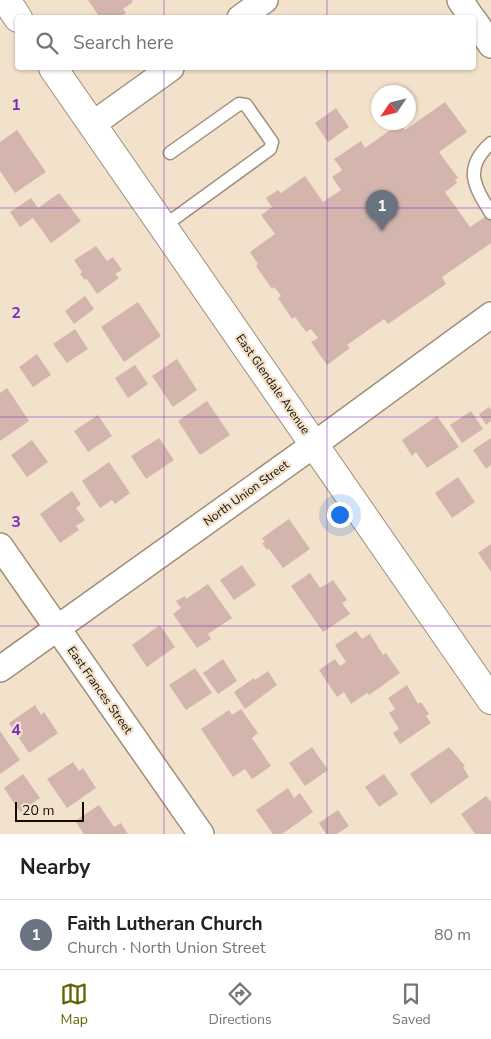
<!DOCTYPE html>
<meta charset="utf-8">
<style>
body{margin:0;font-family:"Nunito Sans",sans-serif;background:#f6f6f6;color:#202124}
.compass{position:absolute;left:371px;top:85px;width:45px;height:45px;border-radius:50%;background:#fff;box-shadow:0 1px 4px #0004;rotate:235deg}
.scale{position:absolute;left:15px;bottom:12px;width:69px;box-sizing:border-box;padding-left:5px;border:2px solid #120c05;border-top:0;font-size:14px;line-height:18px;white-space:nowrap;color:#120c05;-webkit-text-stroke:4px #f3e2cb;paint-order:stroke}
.you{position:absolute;left:339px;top:514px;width:18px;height:18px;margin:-12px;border:4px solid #fff;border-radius:50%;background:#1a73e8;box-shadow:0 0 0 8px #1a73e833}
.badge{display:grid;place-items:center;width:32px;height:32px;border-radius:50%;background:#606400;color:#fff;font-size:16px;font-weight:700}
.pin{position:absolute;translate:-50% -41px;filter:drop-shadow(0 1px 2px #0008)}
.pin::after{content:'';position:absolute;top:26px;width:18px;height:15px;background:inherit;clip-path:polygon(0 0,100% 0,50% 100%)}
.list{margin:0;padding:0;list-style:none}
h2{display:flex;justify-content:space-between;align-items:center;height:65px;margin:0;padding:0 20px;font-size:21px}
h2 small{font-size:16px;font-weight:400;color:#757577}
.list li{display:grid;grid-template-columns:32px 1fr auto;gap:15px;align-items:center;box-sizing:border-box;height:70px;padding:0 20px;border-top:1px solid #e0e0e0}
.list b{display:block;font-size:19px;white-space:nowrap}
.list p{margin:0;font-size:16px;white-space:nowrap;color:#757577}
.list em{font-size:16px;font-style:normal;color:#757577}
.icon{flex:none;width:28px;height:28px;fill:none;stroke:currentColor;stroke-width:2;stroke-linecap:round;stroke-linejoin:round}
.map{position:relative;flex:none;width:491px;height:834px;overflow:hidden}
.search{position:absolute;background:#fff;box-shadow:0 1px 4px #0004;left:15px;right:15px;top:15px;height:55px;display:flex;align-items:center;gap:12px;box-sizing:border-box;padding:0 18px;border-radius:5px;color:#757577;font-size:19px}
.sheet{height:135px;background:#fff}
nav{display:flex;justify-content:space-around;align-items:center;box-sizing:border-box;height:70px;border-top:1px solid #e0e0e0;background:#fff;font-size:14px;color:#757577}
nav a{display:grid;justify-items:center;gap:2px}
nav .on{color:#606400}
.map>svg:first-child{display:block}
</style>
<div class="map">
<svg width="491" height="834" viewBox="0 0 491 834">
<rect width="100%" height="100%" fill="#f3e2cb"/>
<g fill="#d3b5ae">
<polygon points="88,0 132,0 133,2 123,9 126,13 119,18 100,18"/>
<polygon points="378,101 378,118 371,107"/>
<polygon points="445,102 467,132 439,152 458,178 455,180 457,183 445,192 470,227 491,213 491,243 442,277 446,284 388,324 384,319 347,345 350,348 327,365 311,342 318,338 311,329 306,332 295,317 292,319 278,298 281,296 274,287 272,289 256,266 258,264 250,252 275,234 261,215 272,207 266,198 278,190 281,193 305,176 323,202 341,190 332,177 342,170 334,159 361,141 365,148 400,123 405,130"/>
<polygon points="336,108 349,127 328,142 315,123"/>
<polygon points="17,130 46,172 15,193 0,171 0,142"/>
<polygon points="59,193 81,221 51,243 33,218 20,227 10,212 31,198 38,208"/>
<polygon points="96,246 107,261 113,257 122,270 115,274 119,278 97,294 87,279 85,280 80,274 82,272 74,260"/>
<polygon points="85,296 94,309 74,324 65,311"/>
<polygon points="138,302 161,336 124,362 101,327"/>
<polygon points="75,329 88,349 67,363 53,344"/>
<polygon points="37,354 51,375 33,387 19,367"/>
<polygon points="177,359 197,390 173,407 152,376"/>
<polygon points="135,365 148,384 128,398 115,378"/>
<polygon points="7,388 29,421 0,441 0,393"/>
<polygon points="207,401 230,435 200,455 178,421"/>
<polygon points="489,407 491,410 491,421 486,425 479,414"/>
<polygon points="471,411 483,429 462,443 450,425"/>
<polygon points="98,415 112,436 88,452 74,431"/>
<polygon points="437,416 459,447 427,468 416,452 412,456 402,440"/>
<polygon points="159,438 174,460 146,479 131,456"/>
<polygon points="491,438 491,465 486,469 473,450"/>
<polygon points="32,440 48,462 27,477 11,455"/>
<polygon points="109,462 130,493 115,504 112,500 100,508 82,481"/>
<polygon points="458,477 475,502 452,518 435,493"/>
<polygon points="72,491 81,504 76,508 85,520 76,526 79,530 60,543 40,514"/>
<polygon points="289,519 310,549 283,568 269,549 267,550 262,543 265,542 262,538"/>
<polygon points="491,544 491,572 478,553"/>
<polygon points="242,565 256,585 234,600 220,580"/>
<polygon points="310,573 320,588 333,580 347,600 342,603 350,614 323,632 291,586"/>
<polygon points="208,584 232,618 208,634 211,639 197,648 173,614 181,608 176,601 185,596 186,599"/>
<polygon points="160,625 175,647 147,667 132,645"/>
<polygon points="356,631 362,639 370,634 383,655 386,653 400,673 369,695 367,693 351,704 344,692 337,697 319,670 335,659 340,666 346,662 335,645"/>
<polygon points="223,659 237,681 218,694 203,673"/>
<polygon points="195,668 212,693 186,710 169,685"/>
<polygon points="268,671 277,685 245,709 234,692 254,678 255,680"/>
<polygon points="407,685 418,704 421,702 429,714 426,716 431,723 400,744 393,733 399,729 389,713 395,709 388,698"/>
<polygon points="35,705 41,715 44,712 58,733 29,753 9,723"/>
<polygon points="241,709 258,733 252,738 271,766 252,779 245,769 233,777 201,729 229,710 232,715"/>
<polygon points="0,731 20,760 0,774"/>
<polygon points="312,747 328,770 305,786 289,763"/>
<polygon points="449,747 465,766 463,767 469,777 431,804 410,774"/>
<polygon points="73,762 79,771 83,768 96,788 67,808 47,779"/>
<polygon points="23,774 40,798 20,812 4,788"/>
<polygon points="384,774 398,794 379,807 365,787"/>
<polygon points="288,788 294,798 300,793 313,812 282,834 273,834 256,810"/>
<polygon points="486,796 491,802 491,834 475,834 461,814"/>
<polygon points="99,805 114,827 121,823 128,834 84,834 75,821"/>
<polygon points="338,810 349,826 337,834 326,834 319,823"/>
</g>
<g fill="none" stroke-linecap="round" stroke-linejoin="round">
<g stroke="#9f8f7a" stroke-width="15">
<g id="lane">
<path d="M491,143C463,168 474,186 491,213"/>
<polyline points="164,226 270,149 272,142 246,105 239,104 170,153"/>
</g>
</g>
<g stroke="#9f8f7a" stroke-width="28">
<g id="street">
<polyline points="460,0 472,18"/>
<polyline points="240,18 265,0"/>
<polyline points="474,20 491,45"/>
<polyline points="93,124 171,68"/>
<polyline points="0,546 201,834"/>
<polyline points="0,669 315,444 491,315"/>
</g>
</g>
<g stroke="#9f8f7a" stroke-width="30">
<g id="secondary">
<polyline points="6,0 18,18"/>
<polyline points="53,68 491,700"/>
</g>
</g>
<use href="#lane" stroke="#fff" stroke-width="12"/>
<use href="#street" stroke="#fff" stroke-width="25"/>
<use href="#secondary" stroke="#fff" stroke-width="28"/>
</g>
<path fill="none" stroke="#7b2cbf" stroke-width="1" stroke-opacity="0.55" d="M164,0V18M327,0V18M164,68V834M327,68V834M0,208H491M0,417H491M0,626H491"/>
<g text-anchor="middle" stroke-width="4.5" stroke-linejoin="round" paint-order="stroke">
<g font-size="12" fill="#120c05" stroke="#f3e2cb">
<text transform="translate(273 384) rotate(55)" y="4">East Glendale Avenue</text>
<text transform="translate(246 493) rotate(-36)" y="4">North Union Street</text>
<text transform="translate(100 690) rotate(55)" y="4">East Frances Street</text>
</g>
</g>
<g font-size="16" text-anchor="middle" font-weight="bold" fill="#7b2cbf" stroke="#f3e2cb" stroke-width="4.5" stroke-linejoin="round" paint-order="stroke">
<text x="16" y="110">1</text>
<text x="16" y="318">2</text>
<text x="16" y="527">3</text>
<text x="16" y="735">4</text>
</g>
</svg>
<svg class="compass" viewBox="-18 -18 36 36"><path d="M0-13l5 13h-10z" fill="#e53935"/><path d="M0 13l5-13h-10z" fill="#757577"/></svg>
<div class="scale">20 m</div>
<div class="you"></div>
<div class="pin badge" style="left:382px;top:231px;background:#6b7280">1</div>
<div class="search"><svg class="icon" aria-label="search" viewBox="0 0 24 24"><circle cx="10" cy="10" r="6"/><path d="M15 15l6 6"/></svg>Search here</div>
</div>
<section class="sheet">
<h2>Nearby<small></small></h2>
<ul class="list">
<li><span class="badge" style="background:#6b7280">1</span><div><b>Faith Lutheran Church</b><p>Church · North Union Street</p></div><em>80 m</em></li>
</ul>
</section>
<nav>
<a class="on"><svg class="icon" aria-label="map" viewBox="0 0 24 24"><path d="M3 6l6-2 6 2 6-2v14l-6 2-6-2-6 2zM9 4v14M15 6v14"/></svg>Map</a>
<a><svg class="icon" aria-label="directions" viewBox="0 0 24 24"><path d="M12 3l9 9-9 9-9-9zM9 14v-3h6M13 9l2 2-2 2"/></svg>Directions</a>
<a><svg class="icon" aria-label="saved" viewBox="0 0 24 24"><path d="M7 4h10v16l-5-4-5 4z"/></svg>Saved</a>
</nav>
